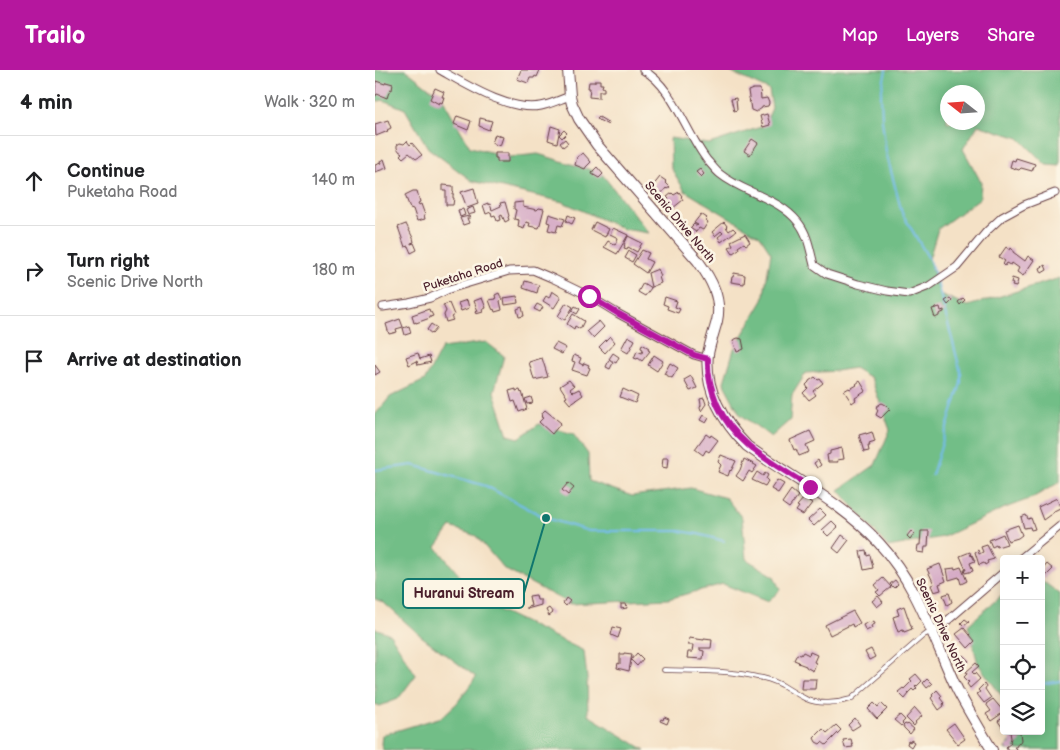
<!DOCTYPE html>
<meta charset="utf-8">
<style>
body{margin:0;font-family:"Balsamiq Sans",sans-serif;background:#f2f2f2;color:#202124}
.controls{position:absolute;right:15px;bottom:15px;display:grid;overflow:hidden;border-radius:5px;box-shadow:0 2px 12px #0003}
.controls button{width:45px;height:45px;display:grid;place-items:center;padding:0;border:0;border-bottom:1px solid #e0e0e0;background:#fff;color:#202124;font:25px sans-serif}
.compass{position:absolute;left:565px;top:15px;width:45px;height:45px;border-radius:50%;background:#fff;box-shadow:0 2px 12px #0003;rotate:287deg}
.stop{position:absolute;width:15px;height:15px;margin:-11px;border:4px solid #b5179e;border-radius:50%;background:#fff}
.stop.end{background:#b5179e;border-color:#fff;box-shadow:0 1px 5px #0008}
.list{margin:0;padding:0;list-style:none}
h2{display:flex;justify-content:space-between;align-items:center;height:65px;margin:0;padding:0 20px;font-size:21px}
h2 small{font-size:16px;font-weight:400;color:#757577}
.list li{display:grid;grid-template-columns:32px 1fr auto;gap:15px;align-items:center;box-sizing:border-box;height:90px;padding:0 20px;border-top:1px solid #e0e0e0}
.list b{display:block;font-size:19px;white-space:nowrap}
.list p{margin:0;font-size:16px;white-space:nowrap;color:#757577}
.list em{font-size:16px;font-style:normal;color:#757577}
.icon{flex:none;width:28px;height:28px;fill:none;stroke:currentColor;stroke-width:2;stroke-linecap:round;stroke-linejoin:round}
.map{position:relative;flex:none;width:685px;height:680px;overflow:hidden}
header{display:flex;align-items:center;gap:30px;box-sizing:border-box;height:70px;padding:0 25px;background:#b5179e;color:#fff}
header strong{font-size:24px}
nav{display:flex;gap:28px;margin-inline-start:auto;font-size:18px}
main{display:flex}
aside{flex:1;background:#fff}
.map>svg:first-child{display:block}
</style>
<header>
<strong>Trailo</strong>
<nav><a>Map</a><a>Layers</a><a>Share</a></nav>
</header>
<main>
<aside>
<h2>4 min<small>Walk · 320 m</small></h2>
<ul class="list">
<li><svg class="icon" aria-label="ahead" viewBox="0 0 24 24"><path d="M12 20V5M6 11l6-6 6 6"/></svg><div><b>Continue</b><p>Puketaha Road</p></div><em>140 m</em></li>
<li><svg class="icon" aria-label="right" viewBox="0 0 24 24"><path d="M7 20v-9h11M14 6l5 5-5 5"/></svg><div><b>Turn right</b><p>Scenic Drive North</p></div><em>180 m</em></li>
<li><svg class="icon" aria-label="arrive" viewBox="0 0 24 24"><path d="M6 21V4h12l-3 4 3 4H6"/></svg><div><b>Arrive at destination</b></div></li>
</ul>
</aside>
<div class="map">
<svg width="685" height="680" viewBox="0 0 685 680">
<rect width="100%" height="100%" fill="#fcf5e5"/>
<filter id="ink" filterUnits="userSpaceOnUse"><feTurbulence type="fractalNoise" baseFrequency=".02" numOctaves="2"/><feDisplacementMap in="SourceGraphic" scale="10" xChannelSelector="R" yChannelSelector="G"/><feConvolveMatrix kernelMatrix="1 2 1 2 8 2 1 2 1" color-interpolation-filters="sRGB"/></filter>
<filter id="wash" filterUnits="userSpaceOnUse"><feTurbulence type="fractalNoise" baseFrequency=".0096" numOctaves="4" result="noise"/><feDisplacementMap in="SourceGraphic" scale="20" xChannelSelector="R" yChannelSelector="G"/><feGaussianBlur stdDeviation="1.12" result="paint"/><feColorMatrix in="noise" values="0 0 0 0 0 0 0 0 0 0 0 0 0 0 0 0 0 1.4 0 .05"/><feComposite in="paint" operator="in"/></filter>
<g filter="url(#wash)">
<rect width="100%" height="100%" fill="#f4e1c6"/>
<g fill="#72be87" stroke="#5e6e59" fill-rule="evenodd">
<polygon points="0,0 31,0 54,18 64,22 95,77 135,87 163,84 226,103 274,163 248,159 188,132 97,111 53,78 30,39 8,30 0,32"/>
<path d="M351,0H685V96L671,95L644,68L603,55L588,79L606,112L605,128L563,159L554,189L565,224L593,236L685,208V412L657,428L630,438L568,467L513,477L464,420L500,395L515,360L496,308L479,298L461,301L431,303L417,325L415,350L396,367L365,344L350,316L349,312L359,279L388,230L396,183L385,166L310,121L296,98L295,68L334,74L389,56L397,38L394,20ZM572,22H602V52H572Z"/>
<polygon points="111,272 129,286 119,322 133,365 144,368 164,354 198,364 213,384 214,411 257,426 316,418 351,428 367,448 371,489 399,506 405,520 393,532 348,514 293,529 195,534 129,499 101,466 76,457 61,477 84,505 101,529 209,581 212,608 213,645 270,680 8,680 6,674 7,665 67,647 82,633 101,607 46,566 8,532 0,529 0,345 15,327 50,310 67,278"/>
<polygon points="666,512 670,513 685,524 685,680 631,680 630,678 640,667 641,661 666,661"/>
<polygon points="629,523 629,629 603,594 593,555"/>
<polygon points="0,558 15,564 41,605 23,629 5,636 0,634"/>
</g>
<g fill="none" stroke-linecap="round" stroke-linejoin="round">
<g stroke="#76bced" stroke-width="2">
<polyline points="511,0 506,24 507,50 511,82 527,143 554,189 561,207"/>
<polyline points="0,400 38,395 111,416 171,448 214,461 305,461 323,464 349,471"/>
<polyline points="557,405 586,313 586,303 562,212"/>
<polyline points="666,614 685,611"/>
</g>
</g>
<g id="blocks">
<g fill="#d5aac6">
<polygon points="146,0 165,0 162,7 160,6 159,8 155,8 153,13 142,9"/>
<polygon points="220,10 225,10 225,14 228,14 227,17 229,18 229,21 224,21 224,28 214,27 215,18 213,18 214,12 220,12"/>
<polygon points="1,11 10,14 11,12 18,14 17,20 15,19 12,28 2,24 0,27"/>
<polygon points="60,18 69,22 67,27 69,27 67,33 65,32 64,34 55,29"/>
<polygon points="378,19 385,19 386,29 392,28 394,33 393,36 387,37 387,38 381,42 376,40 373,21"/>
<polygon points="361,28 362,40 359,41 356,29"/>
<polygon points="392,44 395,55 388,57 385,46"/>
<polygon points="82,46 96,51 93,60 79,54"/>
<polygon points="224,47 234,53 233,55 222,49"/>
<polygon points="105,48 117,51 114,60 104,56"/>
<polygon points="13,50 16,58 12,60 13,61 1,66 0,54"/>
<polygon points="176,56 185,59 182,73 173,70"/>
<polygon points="189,60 192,63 187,68 184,65"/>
<polygon points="120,64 128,67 125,76 117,73"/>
<polygon points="190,69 193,73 188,77 185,73"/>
<polygon points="377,69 383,73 375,85 369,81"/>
<polygon points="32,71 35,75 37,73 47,85 41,89 34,83 28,88 25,85 27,83 26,82 25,82 22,78 22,75 25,73 29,74"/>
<polygon points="120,83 133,83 133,92 122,92 122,88 120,88"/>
<polygon points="208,83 216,92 211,97 210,99 200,95 202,87"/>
<polygon points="641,88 660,94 657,101 646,98 644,100 635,97 637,90 640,91"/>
<polygon points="9,89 12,98 0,102 0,95 6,93 5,91"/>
<polygon points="222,97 228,104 224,108 217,104 218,101"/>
<polygon points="325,99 329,104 326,107 321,102"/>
<polygon points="285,107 291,111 290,112 295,117 292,119 291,118 286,124 277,117"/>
<polygon points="68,115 78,116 78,122 79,123 79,124 78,124 78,128 79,128 78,135 71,135 71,121 68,121"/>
<polygon points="99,118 103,134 92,138 86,122"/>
<polygon points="38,121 42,121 45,132 43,133 44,135 46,134 50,145 49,145 50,149 42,151 38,139 35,138 30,125"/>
<polygon points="304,122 307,126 306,127 308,130 298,138 292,130 294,129 292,127 297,123 299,125"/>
<polygon points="130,132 134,146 133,147 134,150 130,152 127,145 125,146 126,150 122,151 120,145 117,146 116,142 111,144 108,135 113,133 113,135 115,134 117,140 126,136 125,133"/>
<polygon points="148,132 148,137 162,140 164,138 169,139 164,158 154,156 155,153 151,152 149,159 143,157 144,150 139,149 141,140 139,139 139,133"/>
<polygon points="98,137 100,143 93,145 91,140"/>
<polygon points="88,139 90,145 85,147 83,140"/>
<polygon points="174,144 190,149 187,156 183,155 181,162 173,160 175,153 172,152"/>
<polygon points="326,144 332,148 330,150 333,152 328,160 324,158 321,162 315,158 319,154 322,156 323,155 319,153"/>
<polygon points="193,145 200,148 197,154 191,151"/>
<polygon points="94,146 95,148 92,148 94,153 88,155 85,148"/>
<polygon points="220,152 234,159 230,167 216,160"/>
<polygon points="349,152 352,156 351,157 354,161 358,158 361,161 346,172 343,167 348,163 346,161 340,166 337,162"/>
<polygon points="31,154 38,168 39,172 36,173 36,174 39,173 42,180 36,183 33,176 30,177 23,157"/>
<polygon points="238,158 253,165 242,184 229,177 233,171 240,175 243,168 235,164"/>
<polygon points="370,164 375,172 371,175 369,173 363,177 364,179 358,183 354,177 358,175 356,171"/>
<polygon points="253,166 267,173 262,182 253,177 252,179 249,178 250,176 249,175"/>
<polygon points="631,177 635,180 636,178 638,180 638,182 650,191 653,186 659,190 648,206 642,202 644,198 637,193 636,195 632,193 630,196 628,194 630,191 624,187"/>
<polygon points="267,180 274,183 271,189 277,192 271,203 258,194"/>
<polygon points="254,181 261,185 257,192 250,188"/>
<polygon points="670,195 672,200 667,203 665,198"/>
<polygon points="283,199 286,206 284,207 286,213 276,217 273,203"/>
<polygon points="359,203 370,205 369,214 356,212 357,207 358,207"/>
<polygon points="637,208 643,210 641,217 637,216 638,214 636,213"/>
<polygon points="150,211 164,215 162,223 148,218"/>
<polygon points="268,213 276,218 270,226 263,222"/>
<polygon points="177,221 186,227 179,238 168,231 171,226 174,228"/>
<polygon points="124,223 127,230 125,231 127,240 120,242 119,239 118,240 117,238 114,230 121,229 120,225"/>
<polygon points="142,226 143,233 130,235 129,228"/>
<polygon points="290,227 302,231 300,237 305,239 303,243 292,239 293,236 288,234"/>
<polygon points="107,228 111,238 107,240 108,242 101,244 100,242 103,241 99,231"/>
<polygon points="575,228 577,231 573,235 570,231"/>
<polygon points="588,228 590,230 585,235 583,232"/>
<polygon points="92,230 94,238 86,241 83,233"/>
<polygon points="74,233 79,245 76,247 78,250 71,252 69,245 71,241 68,235"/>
<polygon points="191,233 198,237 190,250 183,246"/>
<polygon points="162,234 168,237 165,242 159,239"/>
<polygon points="200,236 205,239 202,244 197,241"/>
<polygon points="147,237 149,246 144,247 142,239"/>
<polygon points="565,237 566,241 569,240 569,242 564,244 564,246 560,248 557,239"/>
<polygon points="54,239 55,242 56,242 58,246 55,247 55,248 41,253 41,252 39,253 37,245"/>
<polygon points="198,244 209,251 205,259 200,256 199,259 192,254"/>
<polygon points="25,249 28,257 21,259 22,262 14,264 11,254"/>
<polygon points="224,251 229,257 218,268 212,261"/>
<polygon points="56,254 62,258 57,264 52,260"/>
<polygon points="34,256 36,263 30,265 28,258"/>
<polygon points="235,266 240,272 230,283 224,277"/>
<polygon points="253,266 260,270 253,283 246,279"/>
<polygon points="363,268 367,269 369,279 362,282 358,270"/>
<polygon points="181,273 191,278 187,284 177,279"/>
<polygon points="267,274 274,278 273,280 275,281 267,291 263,288 262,289 259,288 262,281 267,283 268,279 266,278"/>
<polygon points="43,283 45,289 54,286 56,292 43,295 42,291 34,295 31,287"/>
<polygon points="238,283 244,287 241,293 234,289"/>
<polygon points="199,285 206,288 204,293 208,295 209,293 214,295 213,297 215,298 212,305 197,300 200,292 197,291"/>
<polygon points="279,285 288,291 282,301 273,295"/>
<polygon points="167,288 173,307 159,310 154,292"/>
<polygon points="234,290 238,293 235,299 231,297"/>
<polygon points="295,293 303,298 297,308 289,304"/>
<polygon points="0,295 5,302 0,305"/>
<polygon points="316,306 322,318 315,321 309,310"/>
<polygon points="440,307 443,310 445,309 448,313 438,321 441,325 434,330 428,323 433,318 431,315 434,312 434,311"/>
<polygon points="194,310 199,316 195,319 198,322 204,319 208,325 195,334 190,328 192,327 185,316"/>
<polygon points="485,311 491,321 480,328 481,330 477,333 469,321 474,318 475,319 482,315 481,314"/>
<polygon points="141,319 141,321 145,320 146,323 147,322 152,339 144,342 140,331 137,332 134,321"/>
<polygon points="248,319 263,326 260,333 245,327"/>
<polygon points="156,327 158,333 152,334 150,329"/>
<polygon points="329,328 331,334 326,341 325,338 326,335 325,329"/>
<polygon points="507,333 511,335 515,339 506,348 501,345 503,340 501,337 505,334"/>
<polygon points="170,340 186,353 177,364 164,352 168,348 166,347 168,345 167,343"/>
<polygon points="328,345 334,348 331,353 325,350"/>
<polygon points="435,361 440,371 431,375 434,382 424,386 421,379 419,380 415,370"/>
<polygon points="497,362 500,372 494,374 495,376 493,376 494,381 489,382 484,365 491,363 491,364"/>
<polygon points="331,364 335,367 336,365 343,370 334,382 331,380 328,385 320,379"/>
<polygon points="467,378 469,389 462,390 463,392 453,392 452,385 455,384 455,381"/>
<polygon points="346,385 361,391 356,401 355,400 353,406 343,402 346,395 343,392"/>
<polygon points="288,388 293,388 292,398 287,397"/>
<polygon points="369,389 382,396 377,403 374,401 368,411 361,406 365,400"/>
<polygon points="443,390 446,395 442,398 439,393"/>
<polygon points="382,402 388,406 390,403 393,405 391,409 393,411 390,416 377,410"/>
<polygon points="402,410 409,414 403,423 396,419"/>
<polygon points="193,413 199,418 193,425 187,420"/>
<polygon points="416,420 423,426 414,438 407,433"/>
<polygon points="429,428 437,433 428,445 421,441 424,437 422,436"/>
<polygon points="682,428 685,438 679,441 679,442 668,450 663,437"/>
<polygon points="445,439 451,445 439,456 433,450"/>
<polygon points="651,445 653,449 656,448 660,459 656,460 655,457 649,458 646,447"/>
<polygon points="457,451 463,457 453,466 447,460"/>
<polygon points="643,455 647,465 643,468 633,471 629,460"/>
<polygon points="536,461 539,464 535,469 532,466"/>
<polygon points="546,461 554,461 553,477 550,477 549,483 542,482 543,475 545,475"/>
<polygon points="628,464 632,474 622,477 621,475 617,477 614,470"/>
<polygon points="467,465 474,470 464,483 458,478"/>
<polygon points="612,475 619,489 612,491 613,493 610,495 609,493 604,495 600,482 603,480 604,484 608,482 606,477"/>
<polygon points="491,480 492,486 495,485 498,498 489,500 485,481"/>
<polygon points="595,482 596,486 597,485 600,491 595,493 598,501 590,503 589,500 591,500 585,486"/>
<polygon points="565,494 571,511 564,514 566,520 559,522 556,515 559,514 552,499"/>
<polygon points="672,494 678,499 669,508 666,505 668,502 667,500"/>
<polygon points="586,497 592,511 586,514 584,507 574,510 572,499 580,498 580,499"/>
<polygon points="508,508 516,517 505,526 501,522 504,520 500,515"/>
<polygon points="520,510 523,514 519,518 515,514"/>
<polygon points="574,523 577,532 572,535 568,525"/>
<polygon points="161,525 162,530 166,530 166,535 152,539 152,537 156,536 154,526"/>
<polygon points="503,526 508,532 502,537 497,531"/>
<polygon points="191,528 195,531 191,536 188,533"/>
<polygon points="246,534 251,534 252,538 246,539"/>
<polygon points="529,536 537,559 529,562 528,560 523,562 518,547 524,545 522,539"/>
<polygon points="174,538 178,543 174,546 171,540"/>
<polygon points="478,541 485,553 478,557 477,554 455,565 450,555"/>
<polygon points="590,549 594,552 589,556 586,553"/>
<polygon points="499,551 500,554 496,556 497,558 491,561 488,555 494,552 495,553"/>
<polygon points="238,557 246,559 243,568 236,565"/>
<polygon points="589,558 600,571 593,578 581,564"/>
<polygon points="314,568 329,570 329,569 337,570 336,578 325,578 325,580 329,581 328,589 312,588 313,582 317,582 318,575 313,575"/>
<polygon points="496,579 500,587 494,590 490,582"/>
<polygon points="428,582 434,585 435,582 442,585 439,592 441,593 438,601 431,597 431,596 423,593 424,592 419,590 422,584 426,585"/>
<polygon points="249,583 257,584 254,601 242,598 243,593 245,594 245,584 249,584"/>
<polygon points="262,583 268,589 262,596 256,590"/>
<polygon points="588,585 594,591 589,595 583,590"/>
<polygon points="601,593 604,596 597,602 599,604 600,603 605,609 595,618 592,614 594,612 589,607 592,604 591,602"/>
<polygon points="541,604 547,611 542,616 541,615 540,616 542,618 539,621 537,619 533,623 534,624 530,629 523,622 528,618 529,619 537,611 535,609"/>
<polygon points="427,609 441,609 440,619 426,619"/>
<polygon points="552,609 557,614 552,618 548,613"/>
<polygon points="609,614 611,617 610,619 616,628 609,633 602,624 605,622 603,620"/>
<polygon points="562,620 567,626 565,628 569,633 568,634 569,636 564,640 556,628 558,626 557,625"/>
<polygon points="618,629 629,642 616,651 611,644 616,641 611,634"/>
<polygon points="499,633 503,637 506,633 512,639 502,649 493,639"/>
<polygon points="540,638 547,646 540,652 541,653 539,656 531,648"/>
<polygon points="525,645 530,650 527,653 528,654 526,656 519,650"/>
<polygon points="289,647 294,649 292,654 285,651 286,649 288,650"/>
<polygon points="480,648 485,655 477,660 473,655"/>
<polygon points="628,648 629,649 629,660 623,651"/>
<polygon points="579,653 590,669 583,674 571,659"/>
<polygon points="530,654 532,655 533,654 539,659 535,664 529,658 528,656"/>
<polygon points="461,655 466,660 451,675 447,672 445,674 441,672 439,668 448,659 452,663"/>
<polygon points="635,662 645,662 646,670 644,674 643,673 641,677 639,677 642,680 633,680 631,677 636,673 635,672 636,668"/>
<polygon points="476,669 478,677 470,678 468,670"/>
<polygon points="536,670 539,672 536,677 532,674 533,671 535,672"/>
</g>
</g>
</g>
<g filter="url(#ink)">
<use href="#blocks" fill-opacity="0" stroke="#643c42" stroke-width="1"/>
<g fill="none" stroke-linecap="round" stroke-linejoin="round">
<g stroke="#643c42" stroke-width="5.5">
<path id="lane" d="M289,600C319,601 352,600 382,607C391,608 399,611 407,615C415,620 423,625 431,629C444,635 463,633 476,629L549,565L556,562"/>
</g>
<g stroke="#643c42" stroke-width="9">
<g id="street">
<path d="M65,0C92,15 135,42 166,36C176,34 186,29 195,26"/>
<path d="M268,0C298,16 311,63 332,90C336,94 340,100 345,104C368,123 403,127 423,152C433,164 435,180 439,195L452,204L483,214L512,221L534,224L554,216L582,197L612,161L627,147L649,135L680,123"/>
<polyline points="8,237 34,233 55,228 74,219 134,201 158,200 179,209 214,226 242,243 319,285 333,289"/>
<polyline points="645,489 685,456"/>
<polyline points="558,561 572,551 629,502"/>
</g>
</g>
<g stroke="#643c42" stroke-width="12">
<path id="secondary" d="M193,0L195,26L197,34L204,49L222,75L323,191C336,209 347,228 342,251C339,262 335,273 333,284C329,319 348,352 372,376C416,408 467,432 504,473C542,514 558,567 581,617C592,639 605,659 617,680"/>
</g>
<use href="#lane" stroke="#fff" stroke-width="4"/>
<use href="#street" stroke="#fff" stroke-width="7"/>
<use href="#secondary" stroke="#fff" stroke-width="10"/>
</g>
</g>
<g fill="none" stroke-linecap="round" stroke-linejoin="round" filter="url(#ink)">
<path stroke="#b5179e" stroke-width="6" d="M214,226L242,243L319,285L333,289C332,305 336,319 342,334C360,375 398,393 435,417"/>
</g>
<g text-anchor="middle" stroke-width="5" stroke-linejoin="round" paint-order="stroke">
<g font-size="12" fill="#4a1f2b" stroke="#fcf5e5">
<text transform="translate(305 152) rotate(50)" y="4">Scenic Drive North</text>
<text transform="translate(88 205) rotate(-18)" y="4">Puketaha Road</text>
<text transform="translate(566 555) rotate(65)" y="4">Scenic Drive North</text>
</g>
</g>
<path fill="none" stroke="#0f766e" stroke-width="2" d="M171 448L149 523"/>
<circle fill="#0f766e" stroke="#fcf5e5" stroke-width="2" cx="171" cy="448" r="5"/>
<rect fill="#fcf5e5" stroke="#0f766e" stroke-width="2" x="28" y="509" width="121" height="29" rx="5"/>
<g font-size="14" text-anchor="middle" font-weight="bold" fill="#4a1f2b">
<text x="89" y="528">Huranui Stream</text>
</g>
</svg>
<div class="controls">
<button>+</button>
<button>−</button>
<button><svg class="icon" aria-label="locate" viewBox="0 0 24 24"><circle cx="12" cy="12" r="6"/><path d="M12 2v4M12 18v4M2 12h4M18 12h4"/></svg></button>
<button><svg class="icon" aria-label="layers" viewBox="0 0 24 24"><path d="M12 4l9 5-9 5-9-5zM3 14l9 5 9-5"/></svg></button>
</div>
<svg class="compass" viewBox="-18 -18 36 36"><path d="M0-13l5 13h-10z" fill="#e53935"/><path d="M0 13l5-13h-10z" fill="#757577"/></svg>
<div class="stop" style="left:214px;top:226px"></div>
<div class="stop end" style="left:435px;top:417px"></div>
</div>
</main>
